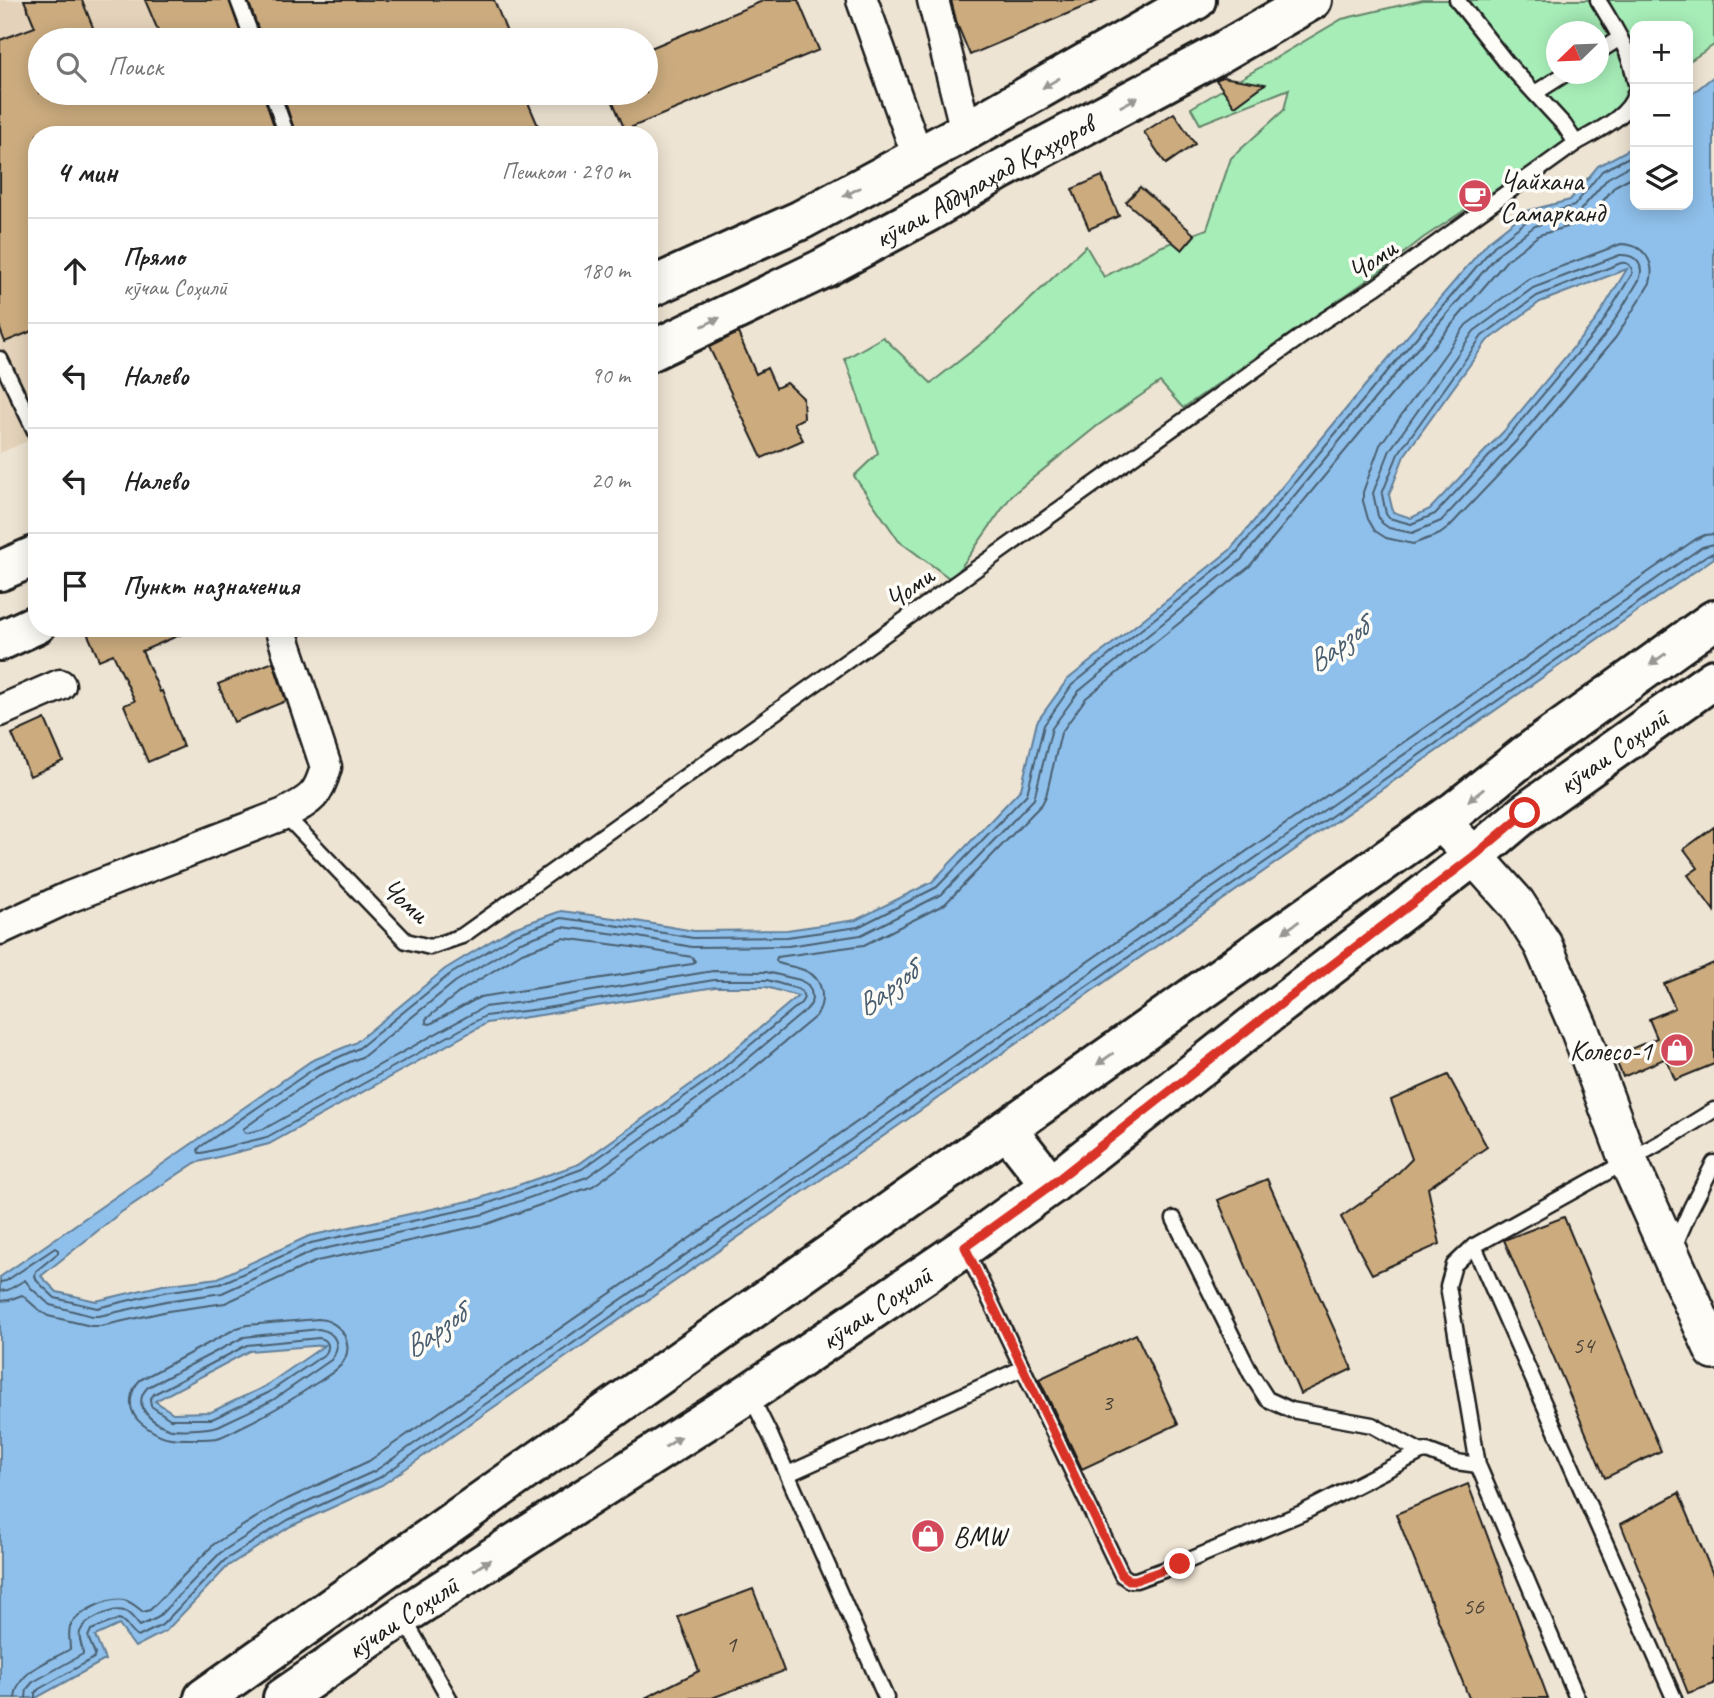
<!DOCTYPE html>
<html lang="ru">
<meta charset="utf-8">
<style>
body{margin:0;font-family:Caveat,sans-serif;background:#f2f2f2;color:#222}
.controls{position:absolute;right:21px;top:21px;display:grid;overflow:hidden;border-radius:14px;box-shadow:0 4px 18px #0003}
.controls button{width:63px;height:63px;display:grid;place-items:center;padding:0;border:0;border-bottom:2px solid #e0e0e0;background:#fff;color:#222;font:35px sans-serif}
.compass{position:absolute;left:1546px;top:21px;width:63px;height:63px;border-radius:50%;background:#fff;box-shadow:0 4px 18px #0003;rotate:247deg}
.stop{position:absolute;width:21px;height:21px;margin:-16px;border:5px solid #d93025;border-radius:50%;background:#fff}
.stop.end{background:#d93025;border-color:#fff;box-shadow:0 2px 7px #0008}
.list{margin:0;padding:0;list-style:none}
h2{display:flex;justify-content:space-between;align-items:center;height:91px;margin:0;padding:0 28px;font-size:30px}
h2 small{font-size:23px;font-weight:400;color:#767676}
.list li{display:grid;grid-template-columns:46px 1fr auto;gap:21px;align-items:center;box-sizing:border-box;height:105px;padding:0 28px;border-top:2px solid #e0e0e0}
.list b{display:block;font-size:26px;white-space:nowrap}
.list p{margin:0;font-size:23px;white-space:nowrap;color:#767676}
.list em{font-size:23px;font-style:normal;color:#767676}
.icon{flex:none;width:38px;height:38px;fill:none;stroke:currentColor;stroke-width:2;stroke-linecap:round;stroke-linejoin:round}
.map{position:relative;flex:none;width:1714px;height:1698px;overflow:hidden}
.search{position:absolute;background:#fff;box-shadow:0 4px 18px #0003;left:28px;top:28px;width:630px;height:77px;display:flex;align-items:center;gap:18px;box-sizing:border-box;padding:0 24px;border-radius:38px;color:#767676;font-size:26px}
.panel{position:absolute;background:#fff;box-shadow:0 4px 18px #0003;left:28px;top:126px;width:630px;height:511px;border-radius:28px}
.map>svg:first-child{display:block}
</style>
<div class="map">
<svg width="1714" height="1698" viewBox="0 0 1714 1698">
<rect width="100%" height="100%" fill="#eee4d3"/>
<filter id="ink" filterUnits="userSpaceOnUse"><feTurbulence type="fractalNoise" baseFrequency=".0143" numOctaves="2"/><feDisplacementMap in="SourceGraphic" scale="14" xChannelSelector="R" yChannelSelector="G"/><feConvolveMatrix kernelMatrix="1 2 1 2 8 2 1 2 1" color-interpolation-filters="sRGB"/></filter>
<g filter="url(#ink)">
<polygon fill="#e4d3ba" points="0,0 188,0 203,40 40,40 40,93 223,93 239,135 37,135 37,437 0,453"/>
<path fill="#a7edb8" stroke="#62846a" stroke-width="2" fill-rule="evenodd" d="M1423,0H1714V45L1688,62V26H1635V97L1423,238L1385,268L1183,408L1160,382L1097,426L1012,495L952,580L899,541L854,476L878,453L845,359L883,337L931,383L995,333L1086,246L1104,277L1160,247L1207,229L1231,158L1284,110L1289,89L1200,124L1191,108L1342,19ZM1556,32H1598V74H1556Z"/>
<path fill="#8fc0eb" stroke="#617e98" stroke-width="2" fill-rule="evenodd" d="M1714,76V558L382,1485L291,1526L228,1566L166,1631L135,1647L119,1625L95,1636L105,1660L36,1698H0V1277L311,1061L355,1043L445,969L511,929L561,911L636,921L694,931L787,930L856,920L932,882L1021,789L1037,722L1067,680L1230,550L1369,381L1489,241L1527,211L1570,200L1598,166L1635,146V205H1688V97ZM1627,269L1596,320L1505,430L1430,509L1411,518L1393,512L1389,495L1404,456L1487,341L1540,302ZM715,987H766L798,996L704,1075L579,1164L478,1199L309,1236L218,1278L163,1285L96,1301L57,1292L41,1276L120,1213L195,1163L269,1144L487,1023L541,1015ZM325,1345L264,1387L211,1412L173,1413L155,1401L249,1351Z"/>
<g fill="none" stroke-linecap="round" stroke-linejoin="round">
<g stroke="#4a5e6f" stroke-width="2">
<path d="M1621,244C1643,244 1656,261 1650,283L1616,337L1525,447L1448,528L1440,534L1413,544L1386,538L1375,531L1368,519L1363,501V492L1380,445L1466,325L1528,279Z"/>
<path d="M1620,255C1636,254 1645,265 1639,280L1608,331L1517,440L1441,521L1412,533L1389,528L1382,523L1378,516L1373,493L1390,450L1474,331L1533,288Z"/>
<path d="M1621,263C1629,262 1633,267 1632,274L1601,325L1510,434L1435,514L1411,524L1389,518L1386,514L1382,494L1398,454L1482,336L1537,296Z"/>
<polygon points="563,938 632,947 692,957 695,961 692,964 480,997 430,1024 426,1023 426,1019 461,991 522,953"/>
<polyline points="0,1282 6,1281 55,1248 58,1250 58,1253 36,1271 35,1276 37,1281 55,1298 97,1308 164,1292 220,1284 311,1243 481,1206 582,1169 708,1080 801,1003 804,998 802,992 798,989 767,980 714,980 540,1009 485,1016 267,1137 202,1153 199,1153 198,1150 200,1147 315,1068 359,1048 449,975 514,935 561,918 634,928 693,938 787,937 858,927 937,887 1027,794 1044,725 1072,685 1235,554 1375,386 1494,246 1531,218 1574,206 1602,171 1635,154"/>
<polyline points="0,1291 8,1290 25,1280 31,1288 50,1305 92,1316 99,1316 166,1301 222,1293 314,1251 484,1214 587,1177 714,1087 806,1010 811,1004 812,997 811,991 808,985 800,980 766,972 713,971 539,1000 484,1007 264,1129 247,1133 244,1132 243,1129 319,1075 364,1056 455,982 518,943 562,927 633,936 692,947 788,946 861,935 942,894 1034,799 1052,728 1079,691 1241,560 1381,391 1500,252 1535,226 1578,213 1608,178 1635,163"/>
<path d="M0,1301L9,1300L22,1295L40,1311L48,1316L91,1326H101L168,1311L225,1303L317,1261L487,1224L593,1186L720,1096L816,1016C826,1001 824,979 806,971C797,967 787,966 778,963L776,960L777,957L864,945L945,904L1042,804L1046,796L1061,733L1086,698L1249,567L1389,398L1507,260L1539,235L1584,222L1590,217L1615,186L1635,175"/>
<path d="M318,1319C341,1320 357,1345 341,1365C332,1375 317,1382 306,1390C285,1404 264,1416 241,1427C233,1431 225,1436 217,1438C210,1439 202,1439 195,1439C175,1439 166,1440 149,1429C145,1426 140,1423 137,1419C127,1407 130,1391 140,1380L237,1328L247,1325Z"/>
<path d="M319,1329C336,1332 342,1346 331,1360L273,1400L218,1426C209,1429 176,1431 168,1428C150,1422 131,1404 148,1387L244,1337Z"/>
<path d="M319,1338C328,1339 331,1347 325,1354L268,1393L212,1419H170L151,1406L150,1399L154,1394L247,1345Z"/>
<path d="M15,1698C17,1670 49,1662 70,1649C70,1642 68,1634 70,1627C76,1612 109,1597 124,1600C132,1602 137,1607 143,1612L150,1610L214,1544L279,1503L369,1461L1696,539L1705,535L1714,534"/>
<path d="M26,1698L27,1689L33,1682L83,1654C83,1647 78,1640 80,1632C83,1621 113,1607 124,1611C131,1613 135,1621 140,1626L157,1618L220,1553L284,1512L375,1471L1702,547L1714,544"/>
<path d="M35,1698V1693L39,1689L94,1658L95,1654L88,1637L91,1630L119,1619C128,1622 130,1633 138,1637L162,1625L225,1560L288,1520L379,1478L1707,555L1714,553"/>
</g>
</g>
<g fill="#ccac7f" stroke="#1c1c1c" stroke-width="2">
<polygon points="24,0 82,0 98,40 40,40 40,93 263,93 277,135 37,135 37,329 5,342 0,329 0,40 35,27"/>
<polygon points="145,0 229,0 243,40 162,40"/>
<polygon points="248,0 494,0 510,40 262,40"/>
<polygon points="765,0 798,0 819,50 625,130 609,93 646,93 646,50"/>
<polygon points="951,0 1100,0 970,55 957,24"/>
<polygon points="1222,77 1265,84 1235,106 1216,80"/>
<polygon points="282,93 524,93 542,135 296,135"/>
<polygon points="1174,113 1195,144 1166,164 1144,132"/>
<polygon points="1102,176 1119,216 1089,229 1072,189"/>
<polygon points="1140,187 1195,235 1182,250 1126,202"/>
<polygon points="738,333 756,374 767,368 776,388 787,383 803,398 804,418 794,423 803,440 762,458 709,347"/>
<polygon points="85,628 196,628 142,651 160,692 162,691 183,747 148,762 124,705 135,701 113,654 99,660"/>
<polygon points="273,662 286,701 234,722 218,684"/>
<polygon points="45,719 63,761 30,776 12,734"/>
<polygon points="1714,827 1714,911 1688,875 1698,868 1684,849"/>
<polygon points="1714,963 1714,1064 1675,1080 1666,1058 1623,1077 1614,1056 1657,1038 1649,1019 1675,1008 1664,984"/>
<polygon points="1448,1075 1487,1147 1428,1188 1440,1244 1372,1274 1341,1217 1384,1187 1412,1159 1391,1100"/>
<polygon points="1267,1179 1352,1369 1300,1394 1218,1200"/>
<polygon points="1564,1217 1661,1451 1605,1478 1504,1240"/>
<polygon points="1136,1334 1178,1424 1082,1469 1039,1379"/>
<polygon points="1468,1484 1548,1698 1469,1698 1396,1514"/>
<polygon points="1679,1493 1714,1577 1714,1684 1688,1693 1621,1524"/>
<polygon points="753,1589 784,1671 712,1698 645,1698 699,1671 678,1617"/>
</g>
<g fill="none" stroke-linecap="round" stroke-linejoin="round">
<g stroke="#1c1c1c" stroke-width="19">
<g id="service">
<polyline points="238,0 253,40"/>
<path d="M1457,0L1506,62L1564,125L1576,143C1595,132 1631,116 1635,93"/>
<path d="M1598,0C1613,25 1631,52 1635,81"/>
<polyline points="1598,52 1620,38"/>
<polyline points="272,93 287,135"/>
<polyline points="1535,93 1565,74"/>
<polyline points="0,359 37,435"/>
<polyline points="284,814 406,941 430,947 462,936 1323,321 1376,287 1576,143"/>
<polyline points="1174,1219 1251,1374 1267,1399 1291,1410 1372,1425 1421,1452"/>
<polyline points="1474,1246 1674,1698"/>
<polyline points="1674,1247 1691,1208 1714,1163"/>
<polyline points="965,1248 1122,1575 1129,1580 1136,1580 1180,1564 1302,1513 1421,1452 1427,1451 1456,1462 1478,1465"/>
<polyline points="749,1393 771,1437 886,1698"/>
<polyline points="788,1474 1023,1368"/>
<polyline points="403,1617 449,1698"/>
<polyline points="1577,1698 1478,1465 1448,1286 1454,1265 1474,1246 1667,1139 1714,1110"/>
</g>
</g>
<g stroke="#1c1c1c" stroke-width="35">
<g id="minor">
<polyline points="862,0 918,157"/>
<polyline points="933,0 966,131"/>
<polyline points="0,711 60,685"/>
<path d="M0,929L69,897L284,814C310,800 318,797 326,767L280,628"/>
</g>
</g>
<g stroke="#1c1c1c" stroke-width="42">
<polyline id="tertiary" points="1440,821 1474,856 1516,903 1543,945 1580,1031 1628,1160 1714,1351"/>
</g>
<g stroke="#1c1c1c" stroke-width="44">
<g id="secondary">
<polyline points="649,288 801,220 966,131 1196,0"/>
<path id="s1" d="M649,352L822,269L928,212L1002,169L1220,53L1312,0"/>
<polyline points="0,571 37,555"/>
<polyline points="0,641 37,624"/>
<polyline points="1007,1129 1051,1185"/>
<polyline points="204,1698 1455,811 1524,756 1714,620"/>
<path id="s2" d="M283,1698L402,1616L749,1393L965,1247L1051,1185L1264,1017L1474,856L1525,813L1714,679"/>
</g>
</g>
<use href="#service" stroke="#fdfcf7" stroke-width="14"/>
<use href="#minor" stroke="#fdfcf7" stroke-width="30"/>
<use href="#tertiary" stroke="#fdfcf7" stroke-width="37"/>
<use href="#secondary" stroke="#fdfcf7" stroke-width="38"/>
</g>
<defs><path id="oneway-solid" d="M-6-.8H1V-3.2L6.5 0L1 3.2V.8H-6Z" transform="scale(1.75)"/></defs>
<g fill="#989794">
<use href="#oneway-solid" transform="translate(1051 83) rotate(150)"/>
<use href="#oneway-solid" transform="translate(1129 102) rotate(-28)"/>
<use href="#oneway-solid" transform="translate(852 192) rotate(152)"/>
<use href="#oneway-solid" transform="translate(711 322) rotate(-26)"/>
<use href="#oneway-solid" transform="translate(1658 659) rotate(145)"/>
<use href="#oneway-solid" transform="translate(1476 795) rotate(142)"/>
<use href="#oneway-solid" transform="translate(1291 927) rotate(145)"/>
<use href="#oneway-solid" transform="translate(1105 1059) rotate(145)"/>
<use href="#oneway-solid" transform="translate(673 1442) rotate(-33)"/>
<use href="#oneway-solid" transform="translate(482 1565) rotate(-33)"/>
</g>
</g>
<g fill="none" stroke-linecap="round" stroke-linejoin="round" filter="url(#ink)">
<polyline stroke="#d93025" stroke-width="9" points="1180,1564 1136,1580 1129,1580 1122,1575 965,1247 1051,1185 1264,1017 1474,856 1525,813"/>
</g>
<defs>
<g id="cafe-disc" transform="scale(1.75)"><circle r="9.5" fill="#d1495b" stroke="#fdfcf7"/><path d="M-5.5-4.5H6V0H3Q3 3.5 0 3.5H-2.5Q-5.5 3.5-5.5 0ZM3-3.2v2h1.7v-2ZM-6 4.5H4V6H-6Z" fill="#fff"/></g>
<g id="shop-disc" transform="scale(1.75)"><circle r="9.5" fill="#d1495b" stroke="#fdfcf7"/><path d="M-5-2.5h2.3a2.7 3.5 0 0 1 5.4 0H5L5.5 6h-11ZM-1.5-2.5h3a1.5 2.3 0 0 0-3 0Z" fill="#fff"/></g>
</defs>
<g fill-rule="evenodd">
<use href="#cafe-disc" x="1475" y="196"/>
<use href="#shop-disc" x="1677" y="1050"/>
<use href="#shop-disc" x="928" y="1536"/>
</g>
<g text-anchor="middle" stroke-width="7" stroke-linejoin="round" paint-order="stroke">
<g font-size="24" fill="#484035">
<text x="1583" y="1353">54</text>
<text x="1107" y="1410">3</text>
<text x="1473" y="1614">56</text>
<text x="731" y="1652">1</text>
</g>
<g font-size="28" fill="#1c1c1c" stroke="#fdfcf7" text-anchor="start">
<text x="1500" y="190">Чайхана<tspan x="1500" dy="32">Самарканд</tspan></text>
<text x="1652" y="1060" text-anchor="end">Колесо-1</text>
<text x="953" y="1546">BMW</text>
</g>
<g font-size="28" fill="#1c1c1c" stroke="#fdfcf7">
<text dy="10" stroke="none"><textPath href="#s1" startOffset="376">кӯчаи Абдулаҳад Қаҳҳоров</textPath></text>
<text transform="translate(1372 259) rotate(-35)" y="10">Чоми</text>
<text transform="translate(909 587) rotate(-36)" y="10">Чоми</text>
<text dy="10" stroke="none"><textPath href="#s2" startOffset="1634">кӯчаи Соҳилӣ</textPath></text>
<text transform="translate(406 900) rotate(41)" y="10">Чоми</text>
<text dy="10" stroke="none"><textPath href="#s2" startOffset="710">кӯчаи Соҳилӣ</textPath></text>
<text dy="10" stroke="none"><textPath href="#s2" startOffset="144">кӯчаи Соҳилӣ</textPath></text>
</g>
<g font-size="30" font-style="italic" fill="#4a5e6f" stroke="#fdfcf7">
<text transform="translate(1337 645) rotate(-37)" y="10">Варзоб</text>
<text transform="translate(886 989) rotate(-37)" y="10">Варзоб</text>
<text transform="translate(434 1331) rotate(-35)" y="10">Варзоб</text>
</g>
</g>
</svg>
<div class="controls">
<button>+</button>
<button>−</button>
<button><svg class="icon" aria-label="layers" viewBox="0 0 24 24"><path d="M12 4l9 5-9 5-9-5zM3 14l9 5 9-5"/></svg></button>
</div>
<svg class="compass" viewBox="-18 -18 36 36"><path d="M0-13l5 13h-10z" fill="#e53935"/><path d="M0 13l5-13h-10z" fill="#767676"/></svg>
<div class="stop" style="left:1525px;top:813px"></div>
<div class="stop end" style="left:1180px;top:1564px"></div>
<div class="search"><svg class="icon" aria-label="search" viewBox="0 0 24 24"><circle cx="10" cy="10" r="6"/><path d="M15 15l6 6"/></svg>Поиск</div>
<section class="panel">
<h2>4 мин<small>Пешком · 290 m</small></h2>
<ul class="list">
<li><svg class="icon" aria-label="ahead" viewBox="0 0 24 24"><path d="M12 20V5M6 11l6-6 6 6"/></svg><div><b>Прямо</b><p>кӯчаи Соҳилӣ</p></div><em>180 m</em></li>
<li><svg class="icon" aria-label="left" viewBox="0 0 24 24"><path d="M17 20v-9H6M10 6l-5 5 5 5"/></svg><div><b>Налево</b></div><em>90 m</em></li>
<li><svg class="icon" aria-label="left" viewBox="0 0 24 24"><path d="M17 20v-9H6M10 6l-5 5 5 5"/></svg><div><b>Налево</b></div><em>20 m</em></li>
<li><svg class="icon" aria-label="arrive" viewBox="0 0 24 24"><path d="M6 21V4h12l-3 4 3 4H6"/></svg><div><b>Пункт назначения</b></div></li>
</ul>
</section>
</div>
